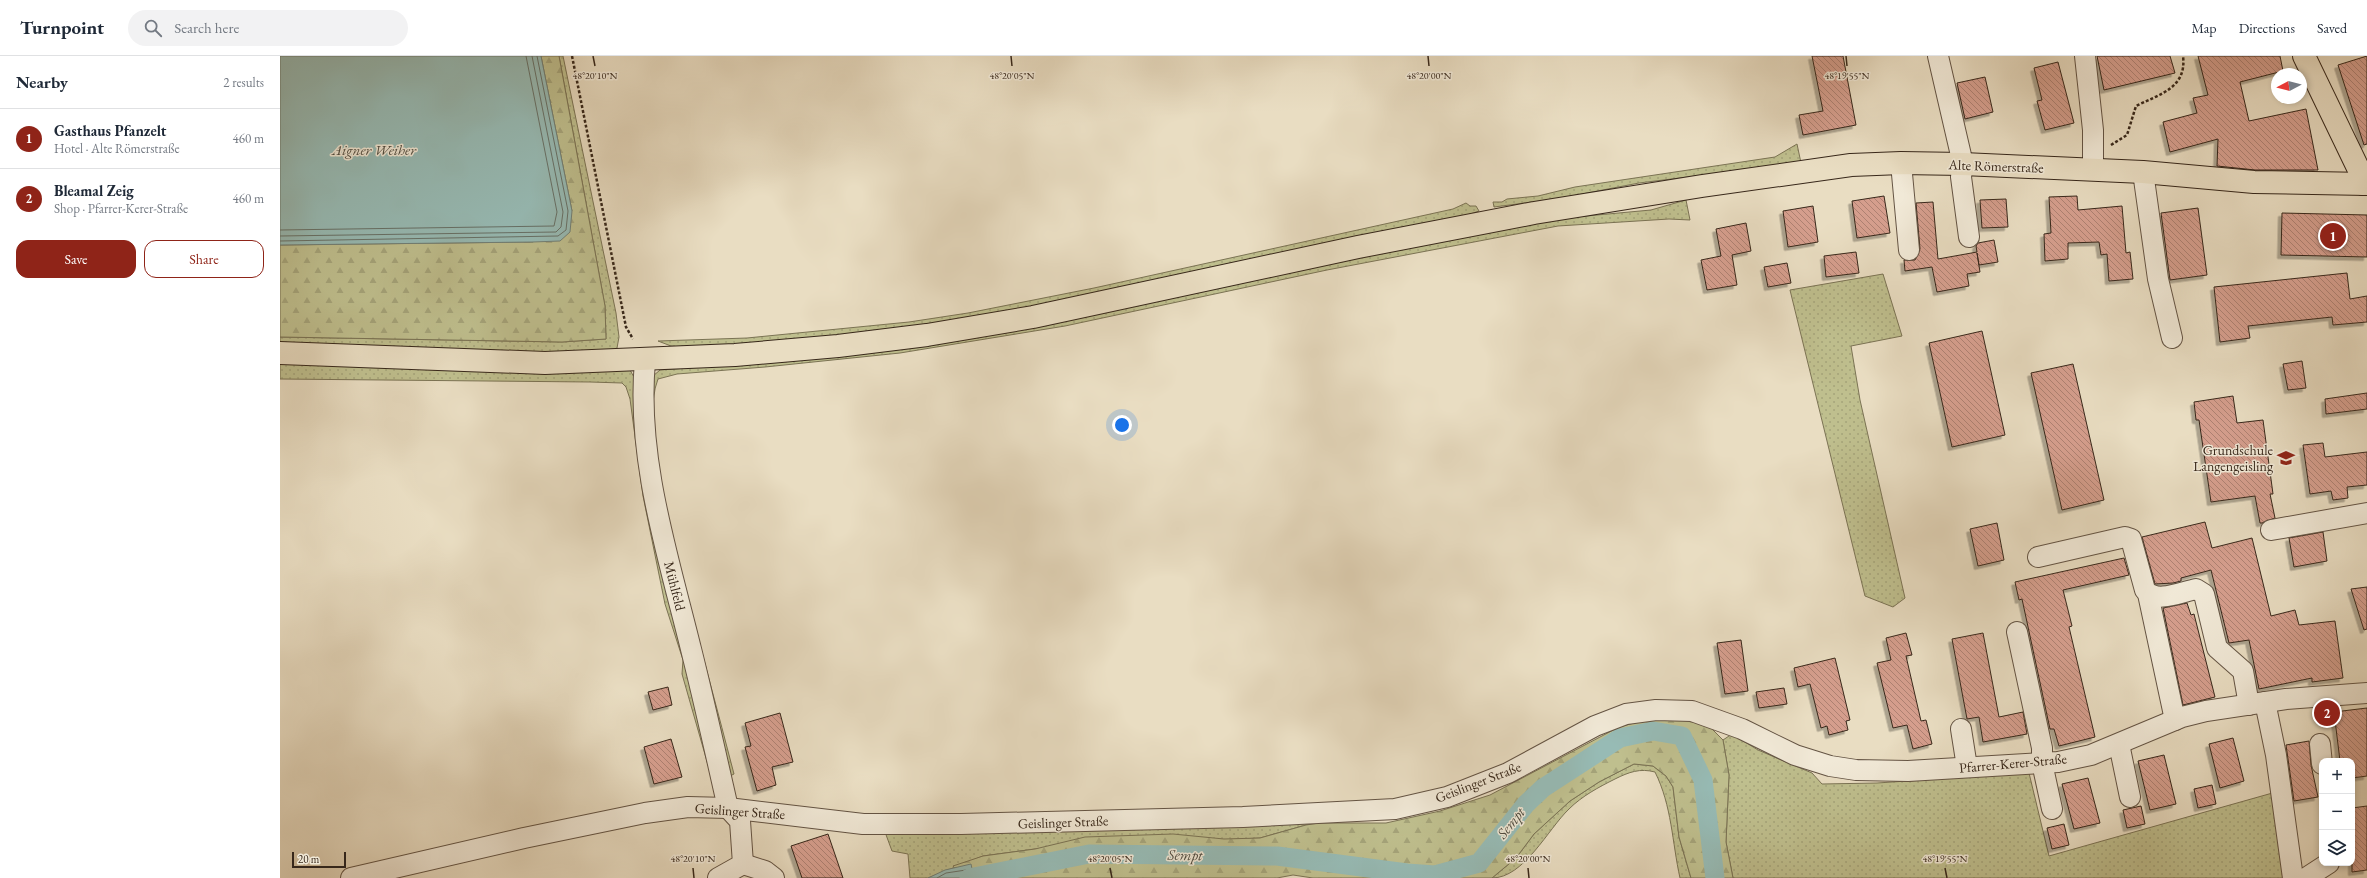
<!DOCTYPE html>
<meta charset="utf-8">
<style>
body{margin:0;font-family:"EB Garamond",serif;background:#f2f2f3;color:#1f2937}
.controls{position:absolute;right:12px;bottom:12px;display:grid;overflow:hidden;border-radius:8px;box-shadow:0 2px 6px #0003}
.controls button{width:36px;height:36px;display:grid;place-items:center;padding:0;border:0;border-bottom:1px solid #e0e1e3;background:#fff;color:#1f2937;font:20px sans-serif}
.compass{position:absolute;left:1991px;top:12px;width:36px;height:36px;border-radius:50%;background:#fff;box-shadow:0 2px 6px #0003;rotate:263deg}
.scale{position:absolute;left:12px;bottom:10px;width:54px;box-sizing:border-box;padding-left:4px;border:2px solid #37271a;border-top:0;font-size:11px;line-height:14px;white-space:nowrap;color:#37271a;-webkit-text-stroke:3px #f1e9d7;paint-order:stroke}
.you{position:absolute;left:842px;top:369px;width:14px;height:14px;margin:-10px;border:3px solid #fff;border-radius:50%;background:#1a73e8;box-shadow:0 0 0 6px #1a73e833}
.badge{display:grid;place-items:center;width:26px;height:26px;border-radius:50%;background:#8f2418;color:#fff;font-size:13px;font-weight:700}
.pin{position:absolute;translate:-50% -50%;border:2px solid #fff;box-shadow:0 1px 4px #0006}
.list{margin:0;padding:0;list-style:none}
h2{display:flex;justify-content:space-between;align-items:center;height:52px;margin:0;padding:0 16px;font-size:17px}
h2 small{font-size:13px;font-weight:400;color:#747a83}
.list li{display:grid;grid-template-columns:26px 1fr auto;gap:12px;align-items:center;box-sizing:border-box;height:60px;padding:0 16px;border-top:1px solid #e0e1e3}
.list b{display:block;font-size:15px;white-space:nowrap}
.list p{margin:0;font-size:13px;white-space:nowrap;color:#747a83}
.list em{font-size:13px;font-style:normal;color:#747a83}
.actions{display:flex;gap:8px;padding:12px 16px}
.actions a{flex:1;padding:9px 0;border:1px solid #8f2418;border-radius:12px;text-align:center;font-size:14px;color:#8f2418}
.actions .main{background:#8f2418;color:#fff}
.icon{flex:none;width:22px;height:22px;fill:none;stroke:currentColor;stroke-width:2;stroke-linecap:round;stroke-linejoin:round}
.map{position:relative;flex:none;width:2087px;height:822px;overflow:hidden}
header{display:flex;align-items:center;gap:24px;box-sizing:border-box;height:56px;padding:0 20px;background:#fff;border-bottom:1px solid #e0e1e3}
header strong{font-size:19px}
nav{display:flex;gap:22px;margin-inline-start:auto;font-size:14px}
.search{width:280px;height:36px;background:#f2f2f3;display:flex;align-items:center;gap:10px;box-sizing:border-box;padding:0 14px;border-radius:22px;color:#747a83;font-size:15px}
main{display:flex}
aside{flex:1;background:#fff}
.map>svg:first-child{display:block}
</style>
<header>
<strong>Turnpoint</strong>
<div class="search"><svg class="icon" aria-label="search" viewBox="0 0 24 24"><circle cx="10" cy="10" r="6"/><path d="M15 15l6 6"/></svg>Search here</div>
<nav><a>Map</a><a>Directions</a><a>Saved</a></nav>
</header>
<main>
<aside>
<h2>Nearby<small>2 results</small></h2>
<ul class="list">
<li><span class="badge">1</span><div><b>Gasthaus Pfanzelt</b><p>Hotel · Alte Römerstraße</p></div><em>460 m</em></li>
<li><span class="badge">2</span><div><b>Bleamal Zeig</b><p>Shop · Pfarrer-Kerer-Straße</p></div><em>460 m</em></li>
</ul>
<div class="actions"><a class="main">Save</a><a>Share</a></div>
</aside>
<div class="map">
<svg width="2087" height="822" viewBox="0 0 2087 822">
<defs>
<pattern id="grass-dots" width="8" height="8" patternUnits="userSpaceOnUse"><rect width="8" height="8" fill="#bfbf8e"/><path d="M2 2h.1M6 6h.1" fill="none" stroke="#a5a47a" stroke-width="1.8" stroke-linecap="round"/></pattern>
<pattern id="forest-firs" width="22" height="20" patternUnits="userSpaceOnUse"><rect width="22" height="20" fill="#bfbf8e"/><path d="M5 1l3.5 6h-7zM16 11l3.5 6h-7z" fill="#a5a47a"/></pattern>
<pattern id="building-back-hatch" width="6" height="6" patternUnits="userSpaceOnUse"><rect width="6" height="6" fill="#d59e8d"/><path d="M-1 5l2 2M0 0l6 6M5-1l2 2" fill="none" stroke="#ae8172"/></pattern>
<filter id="shadow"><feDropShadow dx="-3.5" dy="3.5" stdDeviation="0" flood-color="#0004"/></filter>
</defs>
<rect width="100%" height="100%" fill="#e9ddc2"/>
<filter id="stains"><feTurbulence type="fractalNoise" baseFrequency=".005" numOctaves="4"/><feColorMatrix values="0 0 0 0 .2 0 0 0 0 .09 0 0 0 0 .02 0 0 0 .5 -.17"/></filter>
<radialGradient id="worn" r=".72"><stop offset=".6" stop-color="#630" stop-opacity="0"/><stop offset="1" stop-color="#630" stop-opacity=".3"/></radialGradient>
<g fill="url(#grass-dots)" stroke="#7b7354">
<polygon points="279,0 283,0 336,257 339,281 337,292 331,296 274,298 0,288 0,281 282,286 326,283 325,250"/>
<polygon points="1517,88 1521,107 1359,127 1276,143 1214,151 1213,146 1222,146 1227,143 1258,140 1295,131 1495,101"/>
<path d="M1406,144L1410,164L1389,163L1278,170L1047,214L785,270L620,297L485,311L397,318L378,323C360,367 393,484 405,531C421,594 438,656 454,718L450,720L374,418L373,320L380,314L505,305L961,226L1263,164L1371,154Z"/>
<polygon points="1186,147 1190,150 1196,150 1199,155 1182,161 769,249 608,275 420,293 391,290 378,285 467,282 629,266 688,257 814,232 1173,153"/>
<polygon points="1603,218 1622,280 1571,290 1580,344 1625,542 1613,551 1585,540 1510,234"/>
<polygon points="0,307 350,314 355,323 428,709 402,618 403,604 385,548 363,440 350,343 346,331 342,327 310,326 0,323"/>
<polygon points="1452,678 1478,694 1532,717 1542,728 1597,727 1749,717 1769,800 1996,736 2008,822 1453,822 1446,786 1449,719 1443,684"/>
<path d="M1354,708L1373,710L1386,720L1393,731L1399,781L1411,822H1400C1392,786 1392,750 1375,716C1360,712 1349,716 1335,723C1319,731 1302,740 1289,753C1268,773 1244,822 1212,822L1236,802L1254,778L1290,745L1319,726Z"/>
<polygon points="1039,767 1026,769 980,782 755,793 703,800 648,822 630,822 628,798 612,795 605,776 731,776"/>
</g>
<g fill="url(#forest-firs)" stroke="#7b7354">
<polygon points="261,0 279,0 325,250 326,283 282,286 0,281 0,189 253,186 292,155"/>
<polygon points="1405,660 1431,672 1443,684 1449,719 1446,786 1453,822 1411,822 1399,781 1393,731 1386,720 1373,710 1354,708 1319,726 1290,745 1254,778 1236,802 1212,822 1033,822 1013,819 997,822 683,822 673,810 703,800 755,793 805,781 893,778 944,783 980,782 1026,769 1039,767 1106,767 1160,755 1210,739 1339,671 1369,663"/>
</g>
<g fill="#97bbb5" stroke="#718077">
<polygon points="0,0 261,0 292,155 290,176 280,185 253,186 0,189"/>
<polygon points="691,808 694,822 648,822 665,814"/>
</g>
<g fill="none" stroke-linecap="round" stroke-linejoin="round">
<g stroke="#677168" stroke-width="1">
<polyline points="0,174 274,170 277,156 246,0"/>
<polyline points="0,180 276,176 281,171 283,156 252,0"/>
<polyline points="0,185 278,180 286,174 288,155 257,0"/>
<polyline points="657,822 666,817 686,814 689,822"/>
</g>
<polyline stroke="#97bbb5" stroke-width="19" points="689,822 809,798 997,800 1127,817 1155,819 1199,807 1246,748 1263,732 1340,682 1373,675 1402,680 1423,724 1435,822"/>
</g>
<g fill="url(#building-back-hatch)" stroke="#37271a" filter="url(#shadow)">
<polygon points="1532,0 1563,0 1576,69 1523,79 1519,59 1543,55"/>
<polygon points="1817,0 1890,0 1895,17 1824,34"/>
<polygon points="1918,0 2000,0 2003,15 1960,26 1969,65 2026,53 2038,114 1975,114 1937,110 1938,83 1890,96 1883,66 1917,57 1913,42 1928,39"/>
<polygon points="2087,0 2087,88 2084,89 2058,9"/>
<polygon points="1778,6 1794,67 1765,74 1757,45 1762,44 1754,12"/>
<polygon points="1705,21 1713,56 1685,63 1677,27"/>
<polygon points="1604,140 1610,177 1577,182 1572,145"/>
<polygon points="1797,140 1798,154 1842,150 1846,197 1850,196 1853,223 1829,225 1827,198 1821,199 1819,186 1788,187 1788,203 1765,205 1764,178 1771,177 1769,141"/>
<polygon points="1726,143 1728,171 1702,172 1700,144"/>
<polygon points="1653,146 1658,203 1697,196 1696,190 1698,187 1714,184 1718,206 1699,209 1697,197 1700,216 1687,218 1689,230 1657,236 1652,211 1625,215 1624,204 1635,204 1640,193 1636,147"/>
<polygon points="1533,150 1538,186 1508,191 1503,155"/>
<polygon points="1918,152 1927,219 1890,224 1881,157"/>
<polygon points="2002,157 2087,159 2087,201 2001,199"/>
<polygon points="1466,167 1471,195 1452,199 1457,229 1427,234 1421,204 1441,200 1436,173"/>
<polygon points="1576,196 1579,217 1546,221 1544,200"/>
<polygon points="1507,207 1511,227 1488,231 1484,211"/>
<polygon points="2067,217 2070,243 2087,240 2087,266 2053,269 2052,261 1968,270 1970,282 1940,286 1934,231"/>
<polygon points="1702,275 1725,379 1672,391 1649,287"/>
<polygon points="2022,305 2026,332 2008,334 2003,308"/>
<polygon points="1793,308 1824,444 1782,454 1751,317"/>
<polygon points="2087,337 2087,353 2046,358 2045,343"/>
<polygon points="1953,340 1957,367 1983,364 1993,438 1990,438 1995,462 1982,467 1980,467 1975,440 1931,446 1919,364 1916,364 1914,346"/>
<polygon points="2043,387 2045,401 2087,396 2087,429 2067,431 2068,442 2053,444 2051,435 2030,438 2023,389"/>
<polygon points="1925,466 1932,492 1972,482 1991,560 2015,554 2019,569 2055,565 2063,622 2032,626 2032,622 1979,633 1969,584 1949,587 1931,514 1901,522 1901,525 1893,527 1875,528 1862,481"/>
<polygon points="1717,467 1724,504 1698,510 1690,473"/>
<polygon points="2043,476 2047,505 2014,511 2009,482"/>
<polygon points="1844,502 1849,519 1783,534 1792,570 1789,571 1815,681 1779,690 1774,673 1770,673 1742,543 1739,544 1735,526"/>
<polygon points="2087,531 2087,573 2084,574 2071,533"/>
<polygon points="1907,547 1911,559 1914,558 1935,641 1903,649 1883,552"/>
<polygon points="1626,577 1632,599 1626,600 1641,665 1646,664 1652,688 1633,693 1627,669 1613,672 1597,607 1611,604 1606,582"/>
<polygon points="1703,577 1719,661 1743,656 1747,678 1703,686 1699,661 1687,663 1672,583"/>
<polygon points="1461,584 1468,635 1445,638 1437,587"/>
<polygon points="1555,602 1570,664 1566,665 1568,674 1549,679 1547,670 1541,672 1530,628 1518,631 1514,612"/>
<polygon points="388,631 392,649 373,654 368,636"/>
<polygon points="1504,632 1507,648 1479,652 1476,636"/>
<polygon points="2087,652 2087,720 2072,722 2072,705 2060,705 2054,656"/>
<polygon points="500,657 513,706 492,711 496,729 477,735 465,691 471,690 465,667"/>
<polygon points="1953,682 1964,725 1940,732 1929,688"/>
<polygon points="391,683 402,721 374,728 364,691"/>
<polygon points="2029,685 2031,709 2038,741 2014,745 2006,689"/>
<polygon points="1884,699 1896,748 1870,754 1858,705"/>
<polygon points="1808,722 1820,767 1794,773 1782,728"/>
<polygon points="1932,729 1936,748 1918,752 1914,733"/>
<polygon points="1861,750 1865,768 1847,772 1843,754"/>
<polygon points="2087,750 2087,814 2072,816 2072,752"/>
<polygon points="1784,768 1789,789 1772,793 1767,772"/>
<polygon points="548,778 563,822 522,822 511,790"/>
</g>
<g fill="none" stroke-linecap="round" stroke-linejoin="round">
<g stroke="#645444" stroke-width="22">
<g id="minor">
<polyline points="1658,0 1683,108 1681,121 1689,181"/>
<polyline points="1805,0 1813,74 1813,114"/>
<polyline points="1621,107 1629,194"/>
<polyline points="1863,116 1878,223 1892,282"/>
<path d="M365,305C356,402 388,499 411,593C424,645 436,699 448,752L460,765L463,808L438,822"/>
<polyline points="1991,474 2087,457"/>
<path d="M1758,501L1845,481L1851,483L1865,534C1876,548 1901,536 1916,533L1924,538L1937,592L1963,615L1969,649"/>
<polyline points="1868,538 1895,664"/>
<polyline points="1737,576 1762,692 1762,707 1772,753"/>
<polyline points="1985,646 1996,699 2013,822"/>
<polyline points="1681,673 1687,711"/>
<polyline points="1839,688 1850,741"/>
<polyline points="2040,688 2042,708"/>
<polyline points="463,808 485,815 494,822"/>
<polyline points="71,822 244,782 365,757 408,751 448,752 583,768 681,768 963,761 1115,753 1167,741 1228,717 1315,670 1346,658 1376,654 1412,655 1462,673 1515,699 1550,710 1576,714 1628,715 1778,706 1811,699 1902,661 1926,655 2006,643 2087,637"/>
<polyline points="2026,822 2049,807"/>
</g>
</g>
<g stroke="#37271a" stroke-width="24">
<g id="major">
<polyline points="2024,0 2079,114 2083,128"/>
<polyline points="0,297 265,307 455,299 558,290 647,279 753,261 1078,191 1254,157 1422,130 1571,109 1621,107 1683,108 1863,116 1974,126 2087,128"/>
</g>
</g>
<g stroke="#37271a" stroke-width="2.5" stroke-dasharray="3 2" stroke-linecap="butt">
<polyline points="292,0 346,271 353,283"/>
<path d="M1831,89L1847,79L1856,50C1880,38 1907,32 1903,0"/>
</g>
<use href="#minor" stroke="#f1e9d7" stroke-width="20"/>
<use href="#major" stroke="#e9ddc2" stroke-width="22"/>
</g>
<path fill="none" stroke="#37271a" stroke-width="1.5" d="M313,0L315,10M731,0L732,10M1148,0L1149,10M1566,0L1567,10M413,812L414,822M830,812L832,822M1248,812L1249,822M1665,812L1667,822"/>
<defs>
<g id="school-bare" transform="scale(1.38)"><path d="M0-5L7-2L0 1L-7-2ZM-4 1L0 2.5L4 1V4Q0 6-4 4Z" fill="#8f2418" stroke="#f1e9d7" stroke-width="2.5" paint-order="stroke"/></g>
</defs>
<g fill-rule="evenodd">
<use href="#school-bare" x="2006" y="402"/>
</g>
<g text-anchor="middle" stroke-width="3" stroke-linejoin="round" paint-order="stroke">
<g font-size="14" fill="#37271a" stroke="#f1e9d7">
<text transform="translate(1716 110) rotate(2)" y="5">Alte Römerstraße</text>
<text transform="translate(395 530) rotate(76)" y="5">Mühlfeld</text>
<text transform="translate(1733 707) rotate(-5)" y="5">Pfarrer-Kerer-Straße</text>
<text transform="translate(1198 726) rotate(-21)" y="5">Geislinger Straße</text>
<text transform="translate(460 755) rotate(4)" y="5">Geislinger Straße</text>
<text transform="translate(783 766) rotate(-2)" y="5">Geislinger Straße</text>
</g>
<g font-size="14" fill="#37271a" stroke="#f1e9d7" text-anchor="end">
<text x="1993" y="399">Grundschule<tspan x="1993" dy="16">Langengeisling</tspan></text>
</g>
<g font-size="15" font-style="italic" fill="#4f4c41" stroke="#f1e9d7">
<text x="94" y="99">Aigner Weiher</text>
<text transform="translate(1231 767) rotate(-51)" y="5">Sempt</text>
<text transform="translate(905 799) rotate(1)" y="5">Sempt</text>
</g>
</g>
<g font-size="10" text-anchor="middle" fill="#37271a" stroke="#f1e9d7" stroke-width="3" stroke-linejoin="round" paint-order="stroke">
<text x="315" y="23">48°20'10"N</text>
<text x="732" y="23">48°20'05"N</text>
<text x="1149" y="23">48°20'00"N</text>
<text x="1567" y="23">48°19'55"N</text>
<text x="413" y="806">48°20'10"N</text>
<text x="830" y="806">48°20'05"N</text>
<text x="1248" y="806">48°20'00"N</text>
<text x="1665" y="806">48°19'55"N</text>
</g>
<rect width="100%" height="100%" filter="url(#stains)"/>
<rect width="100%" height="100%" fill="url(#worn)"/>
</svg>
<div class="controls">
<button>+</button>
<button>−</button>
<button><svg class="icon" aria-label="layers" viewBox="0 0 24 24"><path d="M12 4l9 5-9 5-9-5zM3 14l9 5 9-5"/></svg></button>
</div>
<svg class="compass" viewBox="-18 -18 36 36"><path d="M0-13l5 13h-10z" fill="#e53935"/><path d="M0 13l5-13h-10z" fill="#747a83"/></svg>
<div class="scale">20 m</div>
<div class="you"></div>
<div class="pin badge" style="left:2053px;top:180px">1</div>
<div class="pin badge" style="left:2047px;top:657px">2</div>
</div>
</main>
